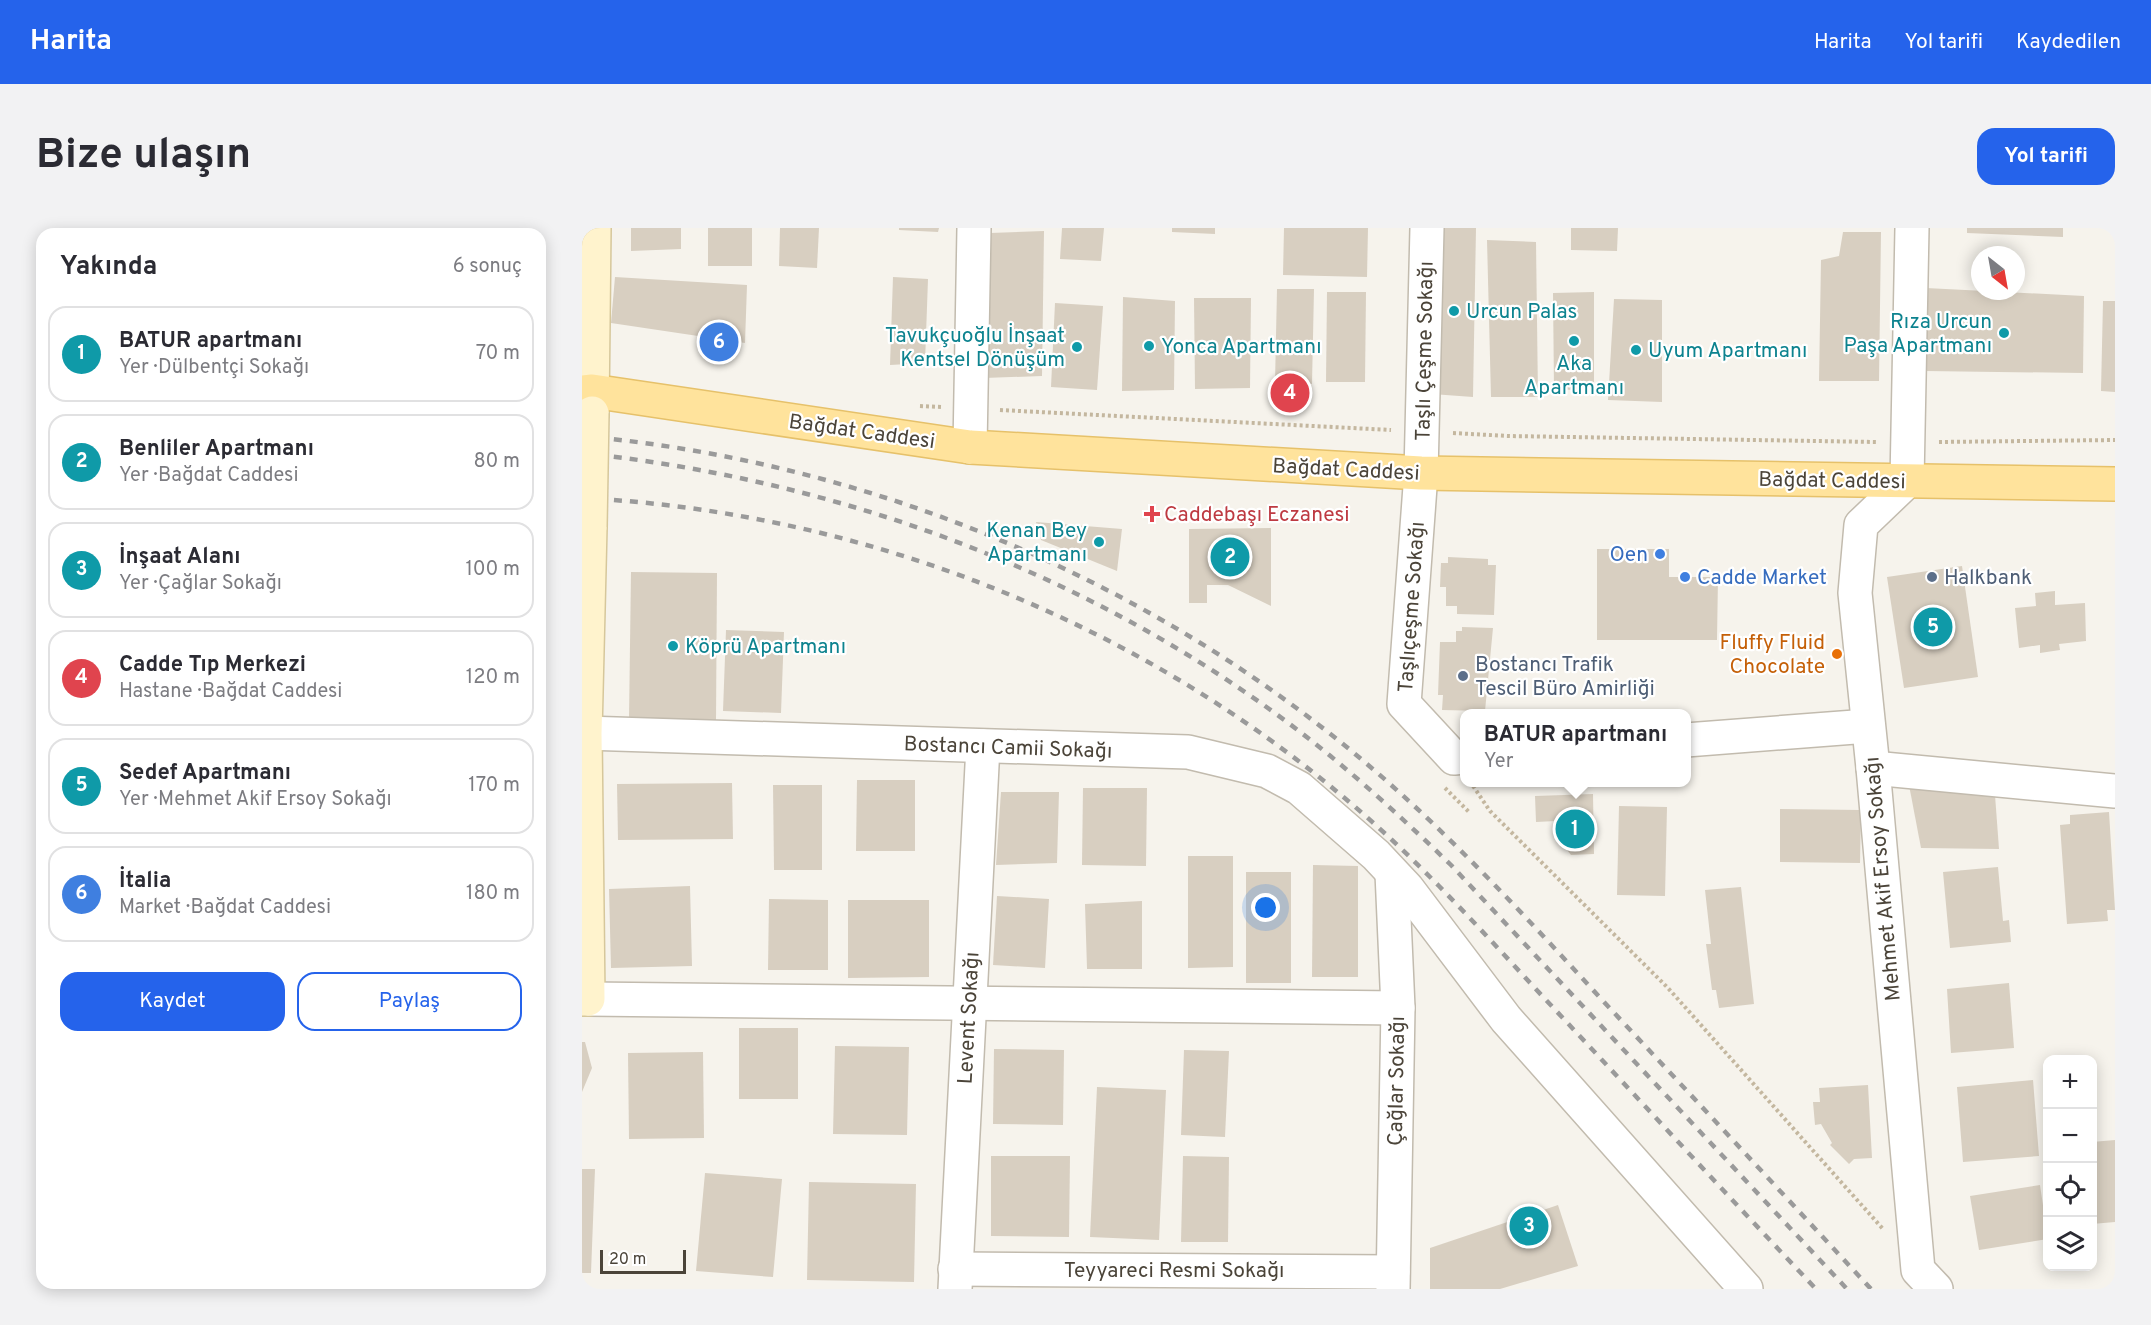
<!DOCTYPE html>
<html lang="tr">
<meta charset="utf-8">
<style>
body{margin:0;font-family:Overpass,sans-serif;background:#f2f2f3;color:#2b2b33}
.controls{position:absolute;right:18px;bottom:18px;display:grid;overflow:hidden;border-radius:12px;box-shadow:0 3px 15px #0003}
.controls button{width:54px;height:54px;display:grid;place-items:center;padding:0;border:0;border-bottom:2px solid #e1e1e2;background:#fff;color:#2b2b33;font:30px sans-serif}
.compass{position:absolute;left:1389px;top:18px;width:54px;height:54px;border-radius:50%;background:#fff;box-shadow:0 3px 15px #0003;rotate:149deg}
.scale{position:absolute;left:18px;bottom:15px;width:86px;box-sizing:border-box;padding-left:6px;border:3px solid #4b4439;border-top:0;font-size:16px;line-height:21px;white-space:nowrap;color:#4b4439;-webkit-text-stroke:4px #fff;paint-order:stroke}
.you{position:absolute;left:684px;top:680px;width:21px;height:21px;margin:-15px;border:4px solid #fff;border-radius:50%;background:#1a73e8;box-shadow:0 0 0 9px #1a73e833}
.badge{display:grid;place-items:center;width:39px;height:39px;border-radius:50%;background:#2563eb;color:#fff;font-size:20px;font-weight:700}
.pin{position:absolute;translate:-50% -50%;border:3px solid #fff;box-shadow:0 2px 6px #0006}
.popup{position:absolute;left:878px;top:481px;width:231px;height:78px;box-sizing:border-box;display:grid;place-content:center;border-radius:12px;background:#fff;filter:drop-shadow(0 2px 4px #0005);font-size:20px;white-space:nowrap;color:#7c7c81}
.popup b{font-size:22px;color:#2b2b33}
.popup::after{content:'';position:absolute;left:50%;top:100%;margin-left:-12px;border:12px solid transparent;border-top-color:#fff}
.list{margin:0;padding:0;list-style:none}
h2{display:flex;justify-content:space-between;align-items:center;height:78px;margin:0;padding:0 24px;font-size:26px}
h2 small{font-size:20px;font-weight:400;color:#7c7c81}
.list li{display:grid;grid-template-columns:39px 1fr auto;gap:18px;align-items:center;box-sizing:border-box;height:96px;margin:0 12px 12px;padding:0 12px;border:2px solid #e1e1e2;border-radius:18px}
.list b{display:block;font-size:22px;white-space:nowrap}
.list p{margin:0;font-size:20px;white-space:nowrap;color:#7c7c81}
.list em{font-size:20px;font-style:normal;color:#7c7c81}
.actions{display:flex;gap:12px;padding:18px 24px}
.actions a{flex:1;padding:14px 0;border:2px solid #2563eb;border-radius:18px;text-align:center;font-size:21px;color:#2563eb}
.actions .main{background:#2563eb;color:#fff}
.icon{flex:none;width:33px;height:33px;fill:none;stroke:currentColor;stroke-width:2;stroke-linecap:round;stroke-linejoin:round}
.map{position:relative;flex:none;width:1533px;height:1061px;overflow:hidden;border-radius:18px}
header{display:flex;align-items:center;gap:36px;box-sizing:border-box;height:84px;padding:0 30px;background:#2563eb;color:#fff}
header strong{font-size:28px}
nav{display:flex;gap:33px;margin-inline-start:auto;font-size:21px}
.intro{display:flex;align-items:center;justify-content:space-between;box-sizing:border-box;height:144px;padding:0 36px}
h1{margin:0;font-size:42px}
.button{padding:15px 27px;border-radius:18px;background:#2563eb;color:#fff;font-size:21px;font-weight:700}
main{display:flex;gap:36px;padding:0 36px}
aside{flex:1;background:#fff;border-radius:18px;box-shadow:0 3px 15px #0003}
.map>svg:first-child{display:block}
</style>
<header>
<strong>Harita</strong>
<nav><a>Harita</a><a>Yol tarifi</a><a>Kaydedilen</a></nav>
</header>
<div class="intro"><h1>Bize ulaşın</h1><a class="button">Yol tarifi</a></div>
<main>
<aside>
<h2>Yakında<small>6 sonuç</small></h2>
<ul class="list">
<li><span class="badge" style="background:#0f9aa8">1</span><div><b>BATUR apartmanı</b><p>Yer · Dülbentçi Sokağı</p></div><em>70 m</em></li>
<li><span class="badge" style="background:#0f9aa8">2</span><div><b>Benliler Apartmanı</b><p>Yer · Bağdat Caddesi</p></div><em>80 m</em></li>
<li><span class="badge" style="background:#0f9aa8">3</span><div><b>İnşaat Alanı</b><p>Yer · Çağlar Sokağı</p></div><em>100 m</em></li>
<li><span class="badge" style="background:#e0444e">4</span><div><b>Cadde Tıp Merkezi</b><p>Hastane · Bağdat Caddesi</p></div><em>120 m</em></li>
<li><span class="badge" style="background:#0f9aa8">5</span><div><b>Sedef Apartmanı</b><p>Yer · Mehmet Akif Ersoy Sokağı</p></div><em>170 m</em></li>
<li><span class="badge" style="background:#3f7fe0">6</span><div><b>İtalia</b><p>Market · Bağdat Caddesi</p></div><em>180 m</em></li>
</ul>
<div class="actions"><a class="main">Kaydet</a><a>Paylaş</a></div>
</aside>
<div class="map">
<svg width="1533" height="1061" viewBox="0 0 1533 1061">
<rect width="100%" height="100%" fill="#f6f3ec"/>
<g fill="#d8cfc1">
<polygon points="49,0 99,0 99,21 49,23"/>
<rect x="126" y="0" width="44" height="38"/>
<polygon points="198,0 237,0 235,40 197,38"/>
<polygon points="317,0 357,0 356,4 317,2"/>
<polygon points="480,0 522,0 519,33 478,31"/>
<polygon points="590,0 633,0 633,6 590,4"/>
<polygon points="702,0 786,0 785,49 701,47"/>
<polygon points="851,0 894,0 891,169 850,166"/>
<polygon points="989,0 1036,0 1035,23 989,22"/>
<polygon points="1385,0 1481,0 1481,9 1385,5"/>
<polygon points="462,3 460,148 402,150 408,5"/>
<polygon points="1261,4 1299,4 1297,153 1237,153 1239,32 1257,28"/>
<polygon points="905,12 954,14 956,169 909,169"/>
<polygon points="33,49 165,57 163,115 29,95"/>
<polygon points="311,49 346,51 343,135 308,137"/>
<polygon points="1344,60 1502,68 1501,145 1343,143"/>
<polygon points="695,61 732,61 730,156 693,155"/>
<polygon points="745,64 784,64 783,154 744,154"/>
<polygon points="1012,64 1012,163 972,161 971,65"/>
<polygon points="541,69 593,73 592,162 540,163"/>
<polygon points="612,70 669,70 668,160 613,161"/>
<polygon points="1032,71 1080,72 1080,174 1026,172"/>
<polygon points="1521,73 1533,73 1533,164 1519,163"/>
<polygon points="473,75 521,78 515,162 469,159"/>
<polygon points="454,294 540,301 535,343 459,312"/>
<polygon points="689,300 689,378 646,357 625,357 625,375 607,375 607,301"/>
<polygon points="1015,321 1087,321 1087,349 1136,349 1135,412 1015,412"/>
<polygon points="866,329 906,331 906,337 914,337 912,387 875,386 875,378 864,378 864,359 858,359 859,335 866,335"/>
<polygon points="1380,338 1396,449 1322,460 1305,349"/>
<polygon points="49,344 135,345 134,492 47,491"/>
<polygon points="1473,363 1473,377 1503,375 1504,413 1477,416 1478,422 1458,425 1458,417 1437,420 1433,380 1454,378 1453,365"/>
<polygon points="880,399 911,400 903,483 860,482 861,467 856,467 858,414 874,414 874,403 880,403"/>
<polygon points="144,402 202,404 199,485 141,483"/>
<polygon points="275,552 333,552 333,623 274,623"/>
<polygon points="150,555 151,611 36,612 35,556"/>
<polygon points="191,557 240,557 240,642 192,642"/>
<polygon points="1327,557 1413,567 1417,621 1339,620"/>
<polygon points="501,560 565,560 564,638 500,637"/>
<polygon points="419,564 477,564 475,635 414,637"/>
<polygon points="1011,566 1012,626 989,627 974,608 974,593 954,594 953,568"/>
<polygon points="1037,578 1085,579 1083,668 1035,667"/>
<polygon points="1198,581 1279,582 1278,635 1198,634"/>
<polygon points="1527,584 1533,682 1525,682 1526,693 1485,696 1478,597 1488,596 1488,587"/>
<polygon points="606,628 651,628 651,739 606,740"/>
<polygon points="731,637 776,638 776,749 730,749"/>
<polygon points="1416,639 1421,693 1427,692 1429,714 1368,720 1361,644"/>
<rect x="664" y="644" width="45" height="111"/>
<polygon points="108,658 110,738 29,740 27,661"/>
<polygon points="1159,659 1172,776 1137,780 1134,762 1130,762 1124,716 1129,716 1123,662"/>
<polygon points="415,668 467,671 463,740 411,737"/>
<polygon points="187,671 246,672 246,742 186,742"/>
<polygon points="266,672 347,672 347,749 266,750"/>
<polygon points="560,673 560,741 505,741 503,676"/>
<polygon points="1427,755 1432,820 1369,825 1365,761"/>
<rect x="157" y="800" width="59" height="71"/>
<polygon points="0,814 3,814 10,840 0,864"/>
<polygon points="253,818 327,819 325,907 251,906"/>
<polygon points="412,821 482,822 481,897 411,896"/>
<polygon points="602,822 647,823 643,909 599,907"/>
<polygon points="121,824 122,910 47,911 46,825"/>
<polygon points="1451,852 1457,928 1381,934 1375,859"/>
<polygon points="1286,857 1290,930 1272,931 1267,936 1248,917 1250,915 1239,896 1233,897 1231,874 1238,874 1237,860"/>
<polygon points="515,859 584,862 577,1012 508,1009"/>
<polygon points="1533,912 1533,994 1510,996 1510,914"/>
<polygon points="409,928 488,928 487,1009 409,1008"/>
<polygon points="601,928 647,929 646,1014 599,1014"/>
<polygon points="0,941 13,941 9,1045 0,1045"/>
<polygon points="123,945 200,951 191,1049 114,1043"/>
<polygon points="227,954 334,956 332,1054 225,1052"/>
<polygon points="1458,957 1466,1011 1397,1022 1388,968"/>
<polygon points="976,977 996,1038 918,1061 848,1061 848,1020"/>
</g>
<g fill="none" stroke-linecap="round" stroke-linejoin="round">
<g stroke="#c2bbae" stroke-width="36">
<g id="street">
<polyline points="845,0 839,245 822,476 872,530 882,529"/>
<polyline points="1330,0 1325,253 1279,297 1273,365 1291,540 1336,1042 1354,1061"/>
<polyline points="388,219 392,0"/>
<polyline points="3,505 606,524 685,543 717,560 794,627 825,660 924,791 1164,1061"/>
<polyline points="1104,512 1286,498"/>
<polyline points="1291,540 1533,563"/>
<polyline points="810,645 816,780 811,1061"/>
<polyline points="6,771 816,780"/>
<polyline points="373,1041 811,1044"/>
<polyline points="373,1061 401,518"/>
</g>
</g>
<g stroke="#d6c79b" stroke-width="36">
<g id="secondary">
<polyline points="10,185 12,0"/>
<polyline points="0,771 6,771 3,505 8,299"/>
</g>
</g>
<g stroke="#e6c16a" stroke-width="36">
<polyline id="primary" points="0,164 10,163 388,219 839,245 1533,256"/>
</g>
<g stroke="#c4b79f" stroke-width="4" stroke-dasharray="3 3" stroke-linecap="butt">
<polyline points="338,178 360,179"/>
<polyline points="418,182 809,202"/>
<polyline points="871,205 926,208 1295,214"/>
<polyline points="1357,214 1533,212"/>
<polyline points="891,558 908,583 1086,760 1301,1001"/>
<polyline points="863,560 888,585"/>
</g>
<use href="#street" stroke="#fff" stroke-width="33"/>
<use href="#secondary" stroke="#fff3cd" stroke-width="33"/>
<use href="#primary" stroke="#ffe39c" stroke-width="33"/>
<g stroke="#9a9a9a" stroke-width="4.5" stroke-dasharray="8 8" stroke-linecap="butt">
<path d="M0,208C268,232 529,335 742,501C845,581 934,678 1022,774C1111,869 1200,965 1289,1061"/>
<path d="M0,225C247,251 488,337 690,483C754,529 812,582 869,637L1265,1061"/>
<path d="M0,270C277,284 546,389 759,567C834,629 898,701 964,772C1054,868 1143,965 1234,1061"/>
</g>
<g stroke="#d6c79b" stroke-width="36" stroke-linecap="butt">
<polyline id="secondary-bridge" points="8,299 10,185"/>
</g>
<use href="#secondary-bridge" stroke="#fff3cd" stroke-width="33"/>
</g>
<g fill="#0f9aa8" stroke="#fff" stroke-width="2">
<circle cx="872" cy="83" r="6"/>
<circle cx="1422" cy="105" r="6"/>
<circle cx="992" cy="113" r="6"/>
<circle cx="567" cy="118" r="6"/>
<circle cx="495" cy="119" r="6"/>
<circle cx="1054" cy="122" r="6"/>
<circle cx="517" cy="314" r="6"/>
<circle cx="91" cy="418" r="6"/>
</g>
<path fill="#e0444e" stroke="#fff" stroke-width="2" d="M567 277h6v6h6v6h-6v6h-6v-6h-6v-6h6z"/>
<g fill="#3f7fe0" stroke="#fff" stroke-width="2">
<circle cx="1078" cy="326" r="6"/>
<circle cx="1103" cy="349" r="6"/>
</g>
<g fill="#5c6f8a" stroke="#fff" stroke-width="2">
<circle cx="1350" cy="349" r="6"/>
<circle cx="881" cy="448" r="6"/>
</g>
<circle fill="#e8710a" stroke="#fff" stroke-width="2" cx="1255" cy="426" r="6"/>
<g text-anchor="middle" stroke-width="4.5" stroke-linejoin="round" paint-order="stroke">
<g font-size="21" fill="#0d838f" stroke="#fff" text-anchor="start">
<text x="884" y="90">Urcun Palas</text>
<text x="1410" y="100" text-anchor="end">Rıza Urcun<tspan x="1410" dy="24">Paşa Apartmanı</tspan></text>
<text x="483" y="114" text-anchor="end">Tavukçuoğlu İnşaat<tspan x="483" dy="24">Kentsel Dönüşüm</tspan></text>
<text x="579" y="125">Yonca Apartmanı</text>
<text x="1066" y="129">Uyum Apartmanı</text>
<text x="992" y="142" text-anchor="middle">Aka<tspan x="992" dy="24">Apartmanı</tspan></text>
<text x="505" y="309" text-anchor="end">Kenan Bey<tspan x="505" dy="24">Apartmanı</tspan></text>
<text x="103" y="425">Köprü Apartmanı</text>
</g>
<g font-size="21" fill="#4b4439" stroke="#fff">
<text transform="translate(842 123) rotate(-89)" y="7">Taşlı Çeşme Sokağı</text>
<text transform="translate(280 203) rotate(8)" y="7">Bağdat Caddesi</text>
<text transform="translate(764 241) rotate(3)" y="7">Bağdat Caddesi</text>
<text transform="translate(1250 252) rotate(1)" y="7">Bağdat Caddesi</text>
<text transform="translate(829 379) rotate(-86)" y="7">Taşlıçeşme Sokağı</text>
<text transform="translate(426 519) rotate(2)" y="7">Bostancı Camii Sokağı</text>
<text transform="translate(1300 651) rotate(-95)" y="7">Mehmet Akif Ersoy Sokağı</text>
<text transform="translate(386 790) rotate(-87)" y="7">Levent Sokağı</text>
<text transform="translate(814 853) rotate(-89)" y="7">Çağlar Sokağı</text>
<text x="592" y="1049">Teyyareci Resmi Sokağı</text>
</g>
<g font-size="21" fill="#be3a42" stroke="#fff" text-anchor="start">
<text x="582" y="293">Caddebaşı Eczanesi</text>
</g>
<g font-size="21" fill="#366cbe" stroke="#fff" text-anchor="end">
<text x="1066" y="333">Oen</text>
<text x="1115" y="356" text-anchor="start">Cadde Market</text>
</g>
<g font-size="21" fill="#4e5e75" stroke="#fff" text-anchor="start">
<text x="1362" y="356">Halkbank</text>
<text x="893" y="443">Bostancı Trafik<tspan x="893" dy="24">Tescil Büro Amirliği</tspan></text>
</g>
<g font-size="21" fill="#c56008" stroke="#fff" text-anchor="end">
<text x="1243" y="421">Fluffy Fluid<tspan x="1243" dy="24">Chocolate</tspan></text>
</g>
</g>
</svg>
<div class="controls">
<button>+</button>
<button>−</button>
<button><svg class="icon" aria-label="locate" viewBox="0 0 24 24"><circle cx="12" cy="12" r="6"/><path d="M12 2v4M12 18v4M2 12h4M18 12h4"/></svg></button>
<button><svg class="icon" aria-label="layers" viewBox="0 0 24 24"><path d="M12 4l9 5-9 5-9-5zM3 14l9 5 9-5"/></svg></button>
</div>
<svg class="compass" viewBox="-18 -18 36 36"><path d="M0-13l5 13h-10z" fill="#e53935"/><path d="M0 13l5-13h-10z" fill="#7c7c81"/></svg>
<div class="scale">20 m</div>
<div class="you"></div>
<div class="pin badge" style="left:993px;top:601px;background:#0f9aa8">1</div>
<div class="popup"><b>BATUR apartmanı</b>Yer</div>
<div class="pin badge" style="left:648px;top:329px;background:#0f9aa8">2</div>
<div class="pin badge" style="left:947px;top:998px;background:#0f9aa8">3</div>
<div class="pin badge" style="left:708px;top:165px;background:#e0444e">4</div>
<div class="pin badge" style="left:1351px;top:399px;background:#0f9aa8">5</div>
<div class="pin badge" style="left:137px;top:114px;background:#3f7fe0">6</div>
</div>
</main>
